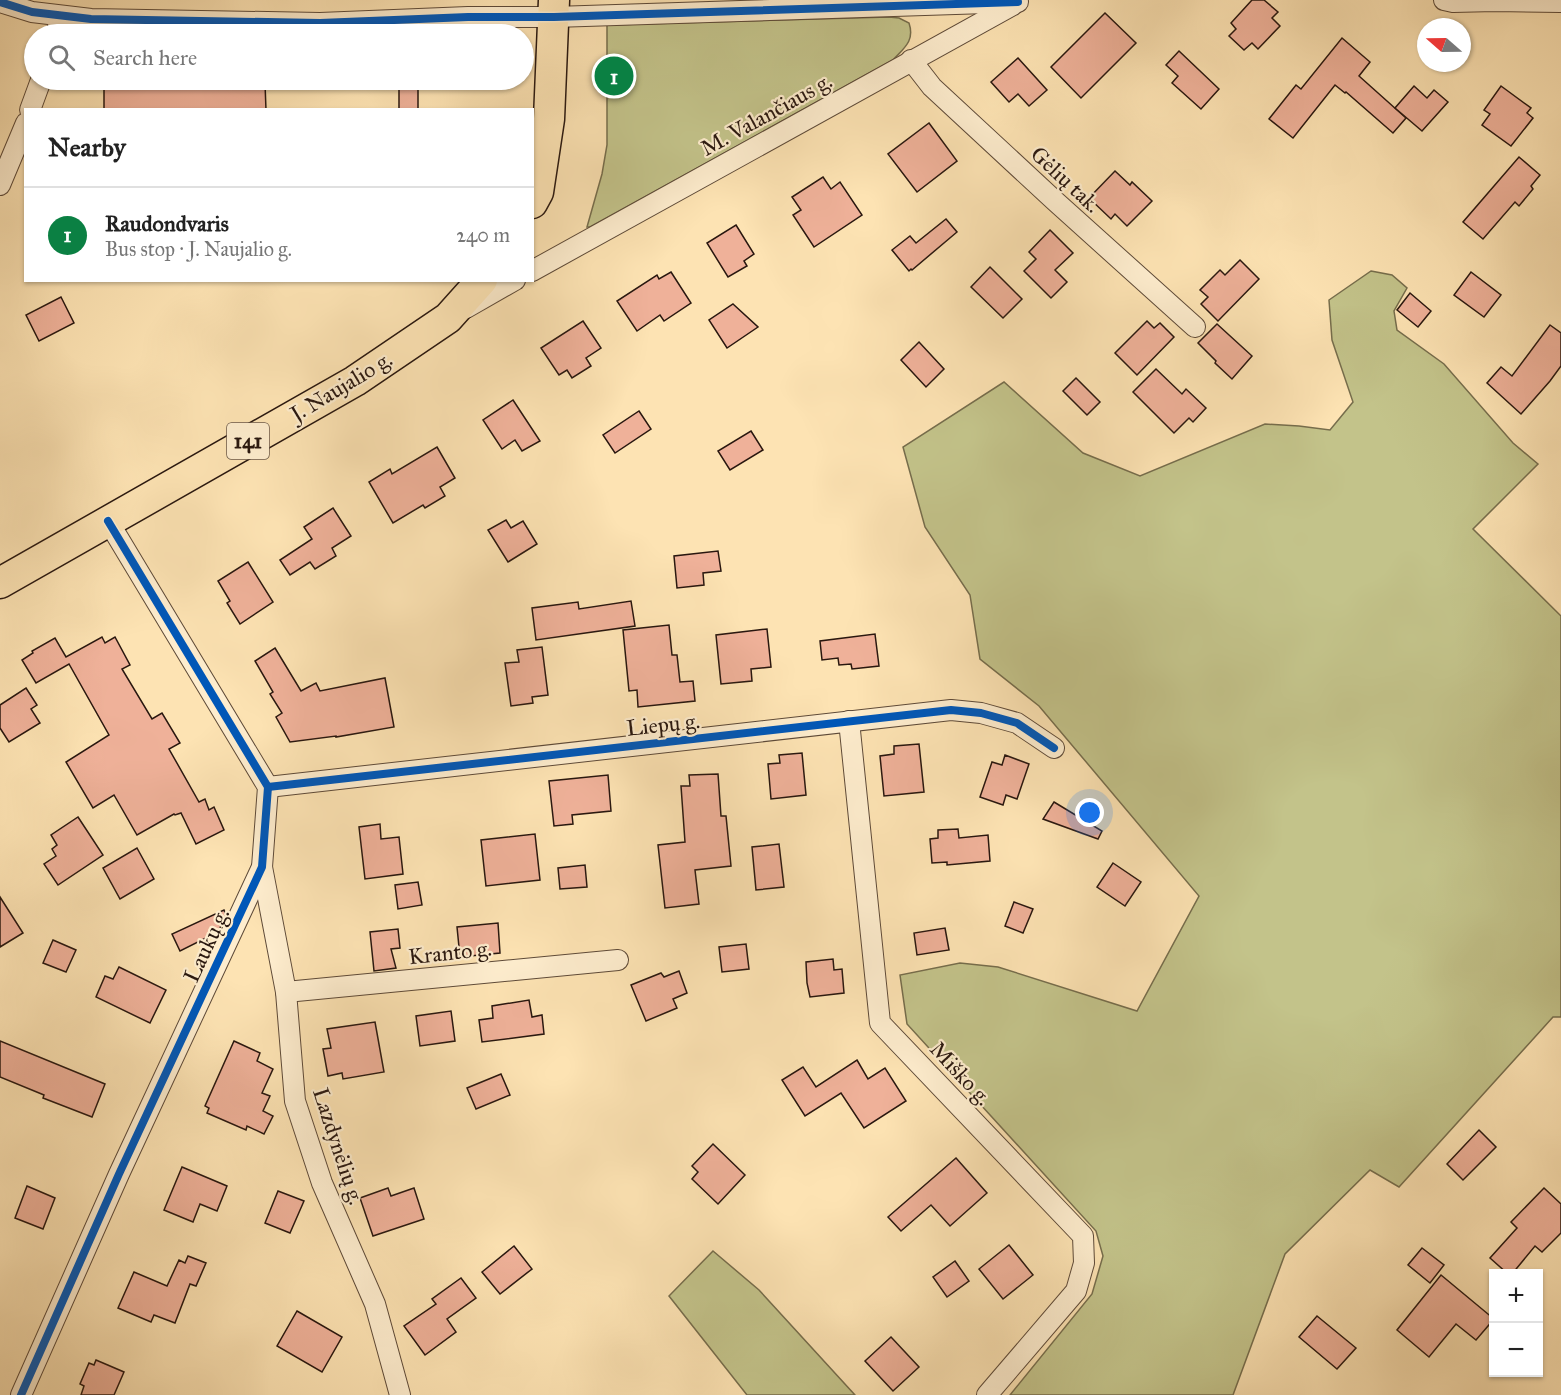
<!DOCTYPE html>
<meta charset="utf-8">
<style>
body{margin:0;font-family:"IM FELL Great Primer",serif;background:#f6f6f6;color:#222}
.controls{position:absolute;right:18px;bottom:18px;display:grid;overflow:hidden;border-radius:0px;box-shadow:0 2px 4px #0004}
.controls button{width:54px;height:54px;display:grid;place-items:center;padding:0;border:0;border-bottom:2px solid #e0e0e0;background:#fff;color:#222;font:30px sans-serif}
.compass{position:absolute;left:1417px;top:18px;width:54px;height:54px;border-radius:50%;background:#fff;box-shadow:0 2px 4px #0004;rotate:290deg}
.you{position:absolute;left:1090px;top:813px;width:21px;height:21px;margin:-15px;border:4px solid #fff;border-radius:50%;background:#1a73e8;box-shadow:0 0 0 9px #1a73e833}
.badge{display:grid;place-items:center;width:39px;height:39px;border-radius:50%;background:#0b8043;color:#fff;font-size:20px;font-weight:700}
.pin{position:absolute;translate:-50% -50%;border:3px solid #fff;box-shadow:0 2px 6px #0006}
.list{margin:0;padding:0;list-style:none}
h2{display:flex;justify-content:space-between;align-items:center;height:78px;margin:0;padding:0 24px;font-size:26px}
h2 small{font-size:20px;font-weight:400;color:#767676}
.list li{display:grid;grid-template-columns:39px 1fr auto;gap:18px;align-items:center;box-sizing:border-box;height:96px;padding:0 24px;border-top:2px solid #e0e0e0}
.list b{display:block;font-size:22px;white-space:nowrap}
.list p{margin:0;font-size:20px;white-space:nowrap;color:#767676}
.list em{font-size:20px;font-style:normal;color:#767676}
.icon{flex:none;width:33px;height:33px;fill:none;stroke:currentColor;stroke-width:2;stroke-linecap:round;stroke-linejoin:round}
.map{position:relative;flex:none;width:1561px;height:1395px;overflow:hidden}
.search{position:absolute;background:#fff;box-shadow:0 2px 4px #0004;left:24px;top:24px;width:510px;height:66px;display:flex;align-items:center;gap:15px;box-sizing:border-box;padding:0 21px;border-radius:33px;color:#767676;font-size:22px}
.panel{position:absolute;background:#fff;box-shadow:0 2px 4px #0004;left:24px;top:108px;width:510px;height:174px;border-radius:0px}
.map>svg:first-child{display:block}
</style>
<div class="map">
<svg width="1561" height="1395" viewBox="0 0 1561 1395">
<rect width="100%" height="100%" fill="#fde3b3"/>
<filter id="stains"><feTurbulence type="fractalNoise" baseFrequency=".00333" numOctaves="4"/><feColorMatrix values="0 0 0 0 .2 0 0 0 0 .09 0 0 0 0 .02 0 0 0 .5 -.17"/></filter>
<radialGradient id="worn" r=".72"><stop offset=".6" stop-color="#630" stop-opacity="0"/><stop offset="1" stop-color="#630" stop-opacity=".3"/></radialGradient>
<g fill="#c3c38a" stroke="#766d4c" stroke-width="1.5">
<path d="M889,17L899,18L909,23C915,41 904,48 893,60L590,227H587L602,174L607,145V25Z"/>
<polygon points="1371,271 1392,275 1407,288 1394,311 1397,330 1444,364 1513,443 1538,464 1473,529 1561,616 1561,1017 1553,1017 1399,1187 1370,1170 1285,1254 1233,1395 1010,1395 1092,1294 1103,1256 1096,1231 907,1024 900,975 960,963 998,967 1137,1011 1199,896 1039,706 980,659 970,595 925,527 903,447 1004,382 1083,453 1140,476 1265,424 1299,426 1330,430 1353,402 1332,340 1329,300"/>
<polygon points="713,1251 759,1290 855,1395 747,1395 669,1296"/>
</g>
<g fill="#efb199" stroke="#29170f" stroke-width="1.5">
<polygon points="1252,0 1264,0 1278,12 1272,18 1280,26 1258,49 1252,43 1244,50 1229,36 1236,29 1231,23"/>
<polygon points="1105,13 1136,43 1081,98 1051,67"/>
<polygon points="1342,38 1370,62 1359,76 1406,118 1393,133 1346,92 1345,93 1335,85 1293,138 1269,119 1296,85 1301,89"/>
<polygon points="1179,51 1219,89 1201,109 1172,83 1178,76 1166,65"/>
<polygon points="1018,58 1047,90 1029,106 1018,94 1009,102 991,82"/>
<polygon points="104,80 216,80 216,84 265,83 266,110 104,110"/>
<rect x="399" y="80" width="19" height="30"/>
<polygon points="1414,86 1427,98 1434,90 1448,102 1422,131 1395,108"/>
<polygon points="1501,86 1531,108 1527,113 1533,118 1511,146 1482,125 1490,114 1484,110"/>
<polygon points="929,123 957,161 917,192 888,154"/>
<polygon points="1519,157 1540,175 1531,186 1533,189 1519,206 1515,202 1483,239 1463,222"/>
<polygon points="1115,171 1130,185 1132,182 1152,201 1127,226 1115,214 1111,219 1089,198"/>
<polygon points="823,177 831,189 840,182 862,215 814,247 793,215 801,210 792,197"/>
<polygon points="946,219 957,232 912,270 911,269 909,271 892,250 910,236 916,243"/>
<polygon points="736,225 754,254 744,261 747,266 728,277 707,243"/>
<polygon points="1050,230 1073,253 1055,270 1067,282 1051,298 1024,271 1036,259 1029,252"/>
<polygon points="1240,260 1259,279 1218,321 1201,304 1208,297 1200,290 1220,270 1225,275"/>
<polygon points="990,267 1022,299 1003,318 971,287"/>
<polygon points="671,272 691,303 664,321 660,315 637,331 617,301 657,275 659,279"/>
<polygon points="1471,272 1501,295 1484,317 1454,295"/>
<polygon points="1410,293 1431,311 1418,327 1397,310"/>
<polygon points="61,297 74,323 39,341 26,315"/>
<polygon points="733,304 758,327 727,348 709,320"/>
<polygon points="583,321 601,348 586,358 591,366 572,378 567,370 559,375 541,348"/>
<polygon points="1147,321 1154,328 1160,323 1174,337 1137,375 1115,353"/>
<polygon points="1217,324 1252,356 1232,379 1215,363 1216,361 1198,343"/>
<polygon points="1550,325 1561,333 1561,366 1550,381 1521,414 1487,383 1501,367 1512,376"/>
<polygon points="919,342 944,369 926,387 901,360"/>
<polygon points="1156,369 1182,394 1186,389 1206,408 1193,422 1189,418 1174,433 1133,392"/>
<polygon points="1076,378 1100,402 1087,415 1063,391"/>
<polygon points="513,400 540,441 522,451 515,440 502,449 483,420"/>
<polygon points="639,411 651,429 615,453 603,435"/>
<polygon points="751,431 763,450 730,470 718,451"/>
<polygon points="437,447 455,478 440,487 445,496 425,508 423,505 393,523 369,482 390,469 392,474"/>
<polygon points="333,508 351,536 332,548 336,556 315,569 310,562 290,575 280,560 312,539 304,527"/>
<polygon points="506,520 511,528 523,521 537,544 508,562 488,530"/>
<polygon points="718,551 721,571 703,573 704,585 677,588 674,556"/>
<polygon points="248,562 273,602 240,624 227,603 230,601 218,581"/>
<polygon points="631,601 635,626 536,640 532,608 578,602 579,609"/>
<polygon points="669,625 672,655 677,655 680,682 693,681 695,701 638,707 637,690 629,691 623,630"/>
<polygon points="767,629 771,667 751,669 752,681 721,684 716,635"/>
<polygon points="875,634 879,666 852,669 851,664 839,665 838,658 822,660 820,641"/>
<polygon points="102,637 105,643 115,637 130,665 122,669 152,719 162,713 180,743 169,749 199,802 205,799 209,810 214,807 224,830 196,844 181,813 175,815 174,814 137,835 114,795 93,808 66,762 109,735 69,664 36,683 22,660 33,653 32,651 55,638 66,657"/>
<polygon points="542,647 548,695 532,697 533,703 511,706 505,663 519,662 517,650"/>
<polygon points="275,648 301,691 316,683 320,691 385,678 394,727 336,737 336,736 290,742 276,717 282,713 270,694 273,692 255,661"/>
<polygon points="26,688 37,705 31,709 40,723 9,742 0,728 0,705"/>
<polygon points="919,744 924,792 884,796 880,756 894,754 894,746"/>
<polygon points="802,753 806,795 771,799 768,764 780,763 779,755"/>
<polygon points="1005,755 1029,764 1017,799 1006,795 1003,805 980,797 992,762 1002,765"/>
<polygon points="718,774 721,816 726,816 731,866 695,870 699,904 665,908 658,845 685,842 681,786 690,786 689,775"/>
<polygon points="608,775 611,811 572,815 573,824 554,826 549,781"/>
<polygon points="1054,802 1102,831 1098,839 1043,819"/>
<polygon points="78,817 103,855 58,885 44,864 56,856 52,849 57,845 51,835"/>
<polygon points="380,824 381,839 399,837 403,874 365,879 359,827"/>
<polygon points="958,829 959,838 988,835 990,861 947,865 947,862 932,863 930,839 938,838 938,830"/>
<polygon points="535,834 540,880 486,886 481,840"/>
<polygon points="779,844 784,887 756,890 752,847"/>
<polygon points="137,848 154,879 120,899 103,868"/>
<polygon points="1113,863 1141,882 1125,906 1097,887"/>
<polygon points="585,865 587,887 560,889 558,868"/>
<polygon points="418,882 422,905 398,909 395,885"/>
<polygon points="0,897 23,933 0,947"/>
<polygon points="1014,902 1033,909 1023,933 1005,926"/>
<polygon points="224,910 226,915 218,932 180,951 172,934"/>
<polygon points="498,923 500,953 460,957 457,927"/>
<polygon points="945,928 949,950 917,955 914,933"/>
<polygon points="398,929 400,948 391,949 396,968 374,971 370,932"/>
<polygon points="53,940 76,950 66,972 43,963"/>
<polygon points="746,944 749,969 722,972 719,947"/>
<polygon points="833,959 834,970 842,969 844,993 810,997 807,983 806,962"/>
<polygon points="119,967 166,990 150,1023 96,997 105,976 113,979"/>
<polygon points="679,971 687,993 673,999 677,1008 646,1021 631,985 661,973 664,977"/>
<polygon points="529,1000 532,1017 542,1015 544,1034 482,1042 479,1020 493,1018 492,1006"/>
<polygon points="451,1011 455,1041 420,1046 416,1016"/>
<polygon points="375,1022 384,1072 343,1079 342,1073 328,1076 323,1049 331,1048 327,1029"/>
<polygon points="0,1041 105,1084 92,1117 43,1098 44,1095 0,1077"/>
<polygon points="234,1041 260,1053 257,1061 273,1069 262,1093 270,1096 263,1111 273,1116 264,1134 247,1126 246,1130 207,1113 209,1108 205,1106"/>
<polygon points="857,1060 868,1079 885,1068 906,1101 864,1128 841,1093 805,1116 782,1080 803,1067 816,1087"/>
<polygon points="501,1074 510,1095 476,1109 467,1088"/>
<polygon points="1479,1130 1496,1147 1463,1180 1447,1164"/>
<polygon points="713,1144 745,1175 718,1204 692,1179 698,1172 692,1166"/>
<polygon points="956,1158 987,1193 950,1226 931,1205 901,1231 888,1217"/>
<polygon points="182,1167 227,1186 217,1211 200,1204 193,1222 164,1210"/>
<polygon points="27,1186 55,1198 43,1229 15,1218"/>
<polygon points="388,1188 391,1196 414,1188 424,1219 373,1236 360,1198"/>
<polygon points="1544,1188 1561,1204 1561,1233 1542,1252 1535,1246 1512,1274 1508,1274 1490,1258 1517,1228 1511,1222"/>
<polygon points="278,1191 304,1201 290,1233 265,1223"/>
<polygon points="1009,1245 1033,1275 1003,1299 979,1269"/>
<polygon points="514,1246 532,1269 500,1294 482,1272"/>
<polygon points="1422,1248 1444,1265 1430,1283 1408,1265"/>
<polygon points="188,1256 206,1263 196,1286 190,1284 175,1323 154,1315 151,1322 118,1308 134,1272 167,1286 179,1260 185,1263"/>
<polygon points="955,1261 969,1281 947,1297 933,1277"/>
<polygon points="1441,1275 1494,1319 1476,1340 1456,1324 1429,1357 1397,1330"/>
<polygon points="461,1278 476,1298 447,1319 456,1332 425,1355 404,1326 436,1304 432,1299"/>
<polygon points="297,1311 342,1337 322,1372 277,1346"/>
<polygon points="1317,1316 1356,1348 1337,1369 1299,1337"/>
<polygon points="891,1337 919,1367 893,1391 865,1361"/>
<polygon points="96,1360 124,1372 114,1395 81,1395 84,1386 80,1384 89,1363 94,1365"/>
</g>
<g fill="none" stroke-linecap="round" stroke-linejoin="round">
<g stroke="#5e4a38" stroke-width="22">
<g id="street">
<polyline points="1444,0 1453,2 1495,1 1561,2"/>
<polyline points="0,2 32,12 91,19 320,23 468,17 554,17 1018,2"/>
<polyline points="56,34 61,16"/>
<polyline points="911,60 932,87 1055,201 1195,327"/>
<polyline points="30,110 41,80"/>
<polyline points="0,185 26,123"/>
<polyline points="532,271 1013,5"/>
<polyline points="466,308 515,280"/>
<polyline points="849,721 880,1023 1083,1236 1084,1263 1076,1291 987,1395"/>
<polyline points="268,787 951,710 981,713 1017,723 1054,748"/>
<polyline points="262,867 286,992 295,1101 322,1183 375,1304 400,1395"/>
<polyline points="286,992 618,960"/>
<polyline points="21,1395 119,1174 262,867 268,787 108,521"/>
</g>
</g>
<g stroke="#29170f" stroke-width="33">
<g id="primary">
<polyline points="532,203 538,192 549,119 554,0"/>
<polyline points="0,583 355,381 448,318 482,280"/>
</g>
</g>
<use href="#street" stroke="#feedce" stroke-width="20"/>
<use href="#primary" stroke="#fde3b3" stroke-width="30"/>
<g stroke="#feedce" stroke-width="11">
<g id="cycleway">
<polyline points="0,2 32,12 91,19 320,23 468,17 554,17 1018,2"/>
<polyline points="268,787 951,710 981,713 1017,723 1054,748"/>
<polyline points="21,1395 119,1174 262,867 268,787 108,521"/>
</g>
</g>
<use href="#cycleway" stroke="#0057b8" stroke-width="8"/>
</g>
<g text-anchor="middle" stroke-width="4.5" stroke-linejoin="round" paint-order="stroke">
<rect fill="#feedce" stroke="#695748" stroke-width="1.5" x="227" y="423" width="42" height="36" rx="4.5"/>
<g font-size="21" font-weight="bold" fill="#29170f">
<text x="248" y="448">141</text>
</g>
<g font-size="22" fill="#29170f" stroke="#feedce">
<text transform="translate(766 114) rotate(-29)" y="8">M. Valančiaus g.</text>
<text transform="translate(1066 179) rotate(43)" y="8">Gėlių tak.</text>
<text transform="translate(341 386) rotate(-31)" y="8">J. Naujalio g.</text>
<text transform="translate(663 724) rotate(-6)" y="8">Liepų g.</text>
<text transform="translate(206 945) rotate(-65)" y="8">Laukų g.</text>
<text transform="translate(450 952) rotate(-6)" y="8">Kranto g.</text>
<text transform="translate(961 1073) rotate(47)" y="8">Miško g.</text>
<text transform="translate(339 1146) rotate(72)" y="8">Lazdynėlių g.</text>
</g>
</g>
<rect width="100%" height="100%" filter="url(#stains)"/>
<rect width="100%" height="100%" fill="url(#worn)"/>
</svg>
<div class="controls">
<button>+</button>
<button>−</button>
</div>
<svg class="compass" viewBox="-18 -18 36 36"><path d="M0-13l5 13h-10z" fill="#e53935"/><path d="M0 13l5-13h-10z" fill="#767676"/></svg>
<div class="you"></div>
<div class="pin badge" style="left:614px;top:76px">1</div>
<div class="search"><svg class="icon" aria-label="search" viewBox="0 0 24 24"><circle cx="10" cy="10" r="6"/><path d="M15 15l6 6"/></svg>Search here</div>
<section class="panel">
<h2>Nearby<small></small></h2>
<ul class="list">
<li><span class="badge">1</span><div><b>Raudondvaris</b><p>Bus stop · J. Naujalio g.</p></div><em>240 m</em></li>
</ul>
</section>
</div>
